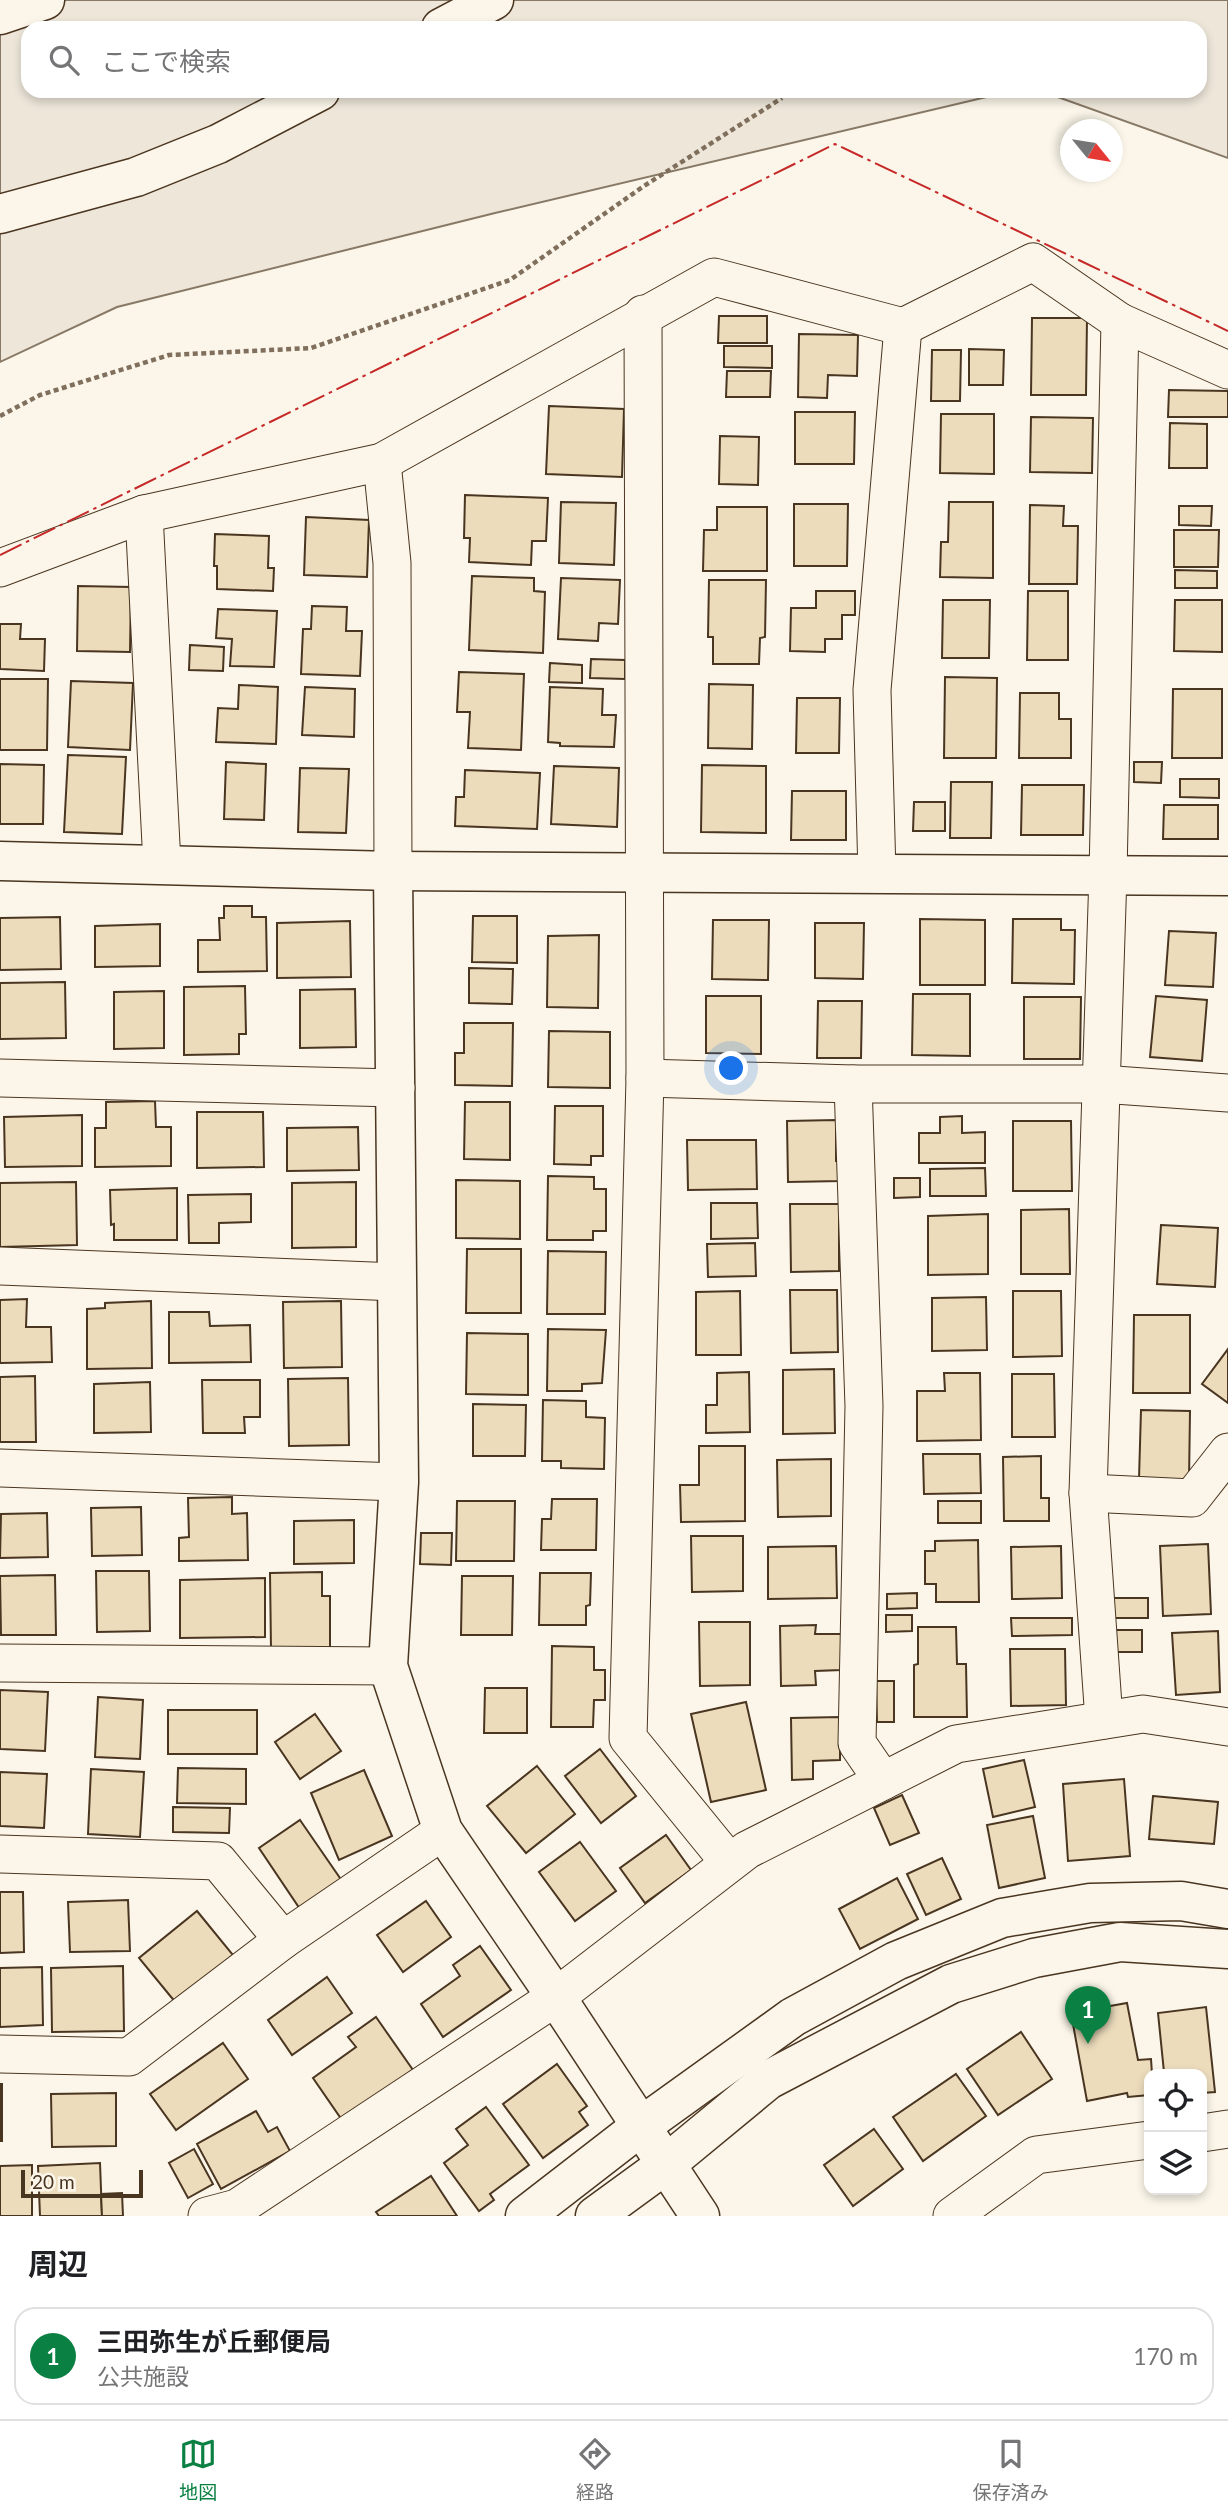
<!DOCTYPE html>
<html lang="ja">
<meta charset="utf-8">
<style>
body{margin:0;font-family:Lato,"Noto Sans JP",sans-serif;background:#f6f6f6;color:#202124}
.controls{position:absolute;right:21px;bottom:21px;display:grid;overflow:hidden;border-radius:14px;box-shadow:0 4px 10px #0003}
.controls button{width:63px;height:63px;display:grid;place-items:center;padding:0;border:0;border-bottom:2px solid #e0e0e0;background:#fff;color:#202124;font:35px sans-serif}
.compass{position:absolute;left:1060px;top:119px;width:63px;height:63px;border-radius:50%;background:#fff;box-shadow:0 4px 10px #0003;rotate:120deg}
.scale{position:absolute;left:21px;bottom:18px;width:122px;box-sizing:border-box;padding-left:7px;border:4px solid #4a3520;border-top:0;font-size:19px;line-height:24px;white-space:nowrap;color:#4a3520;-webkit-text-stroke:5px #fbf6e9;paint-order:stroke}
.you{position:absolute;left:732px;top:1069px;width:24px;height:24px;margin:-18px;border:5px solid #fff;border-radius:50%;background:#1a73e8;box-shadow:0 0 0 10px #1a73e833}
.badge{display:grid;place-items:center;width:46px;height:46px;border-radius:50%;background:#0b8043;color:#fff;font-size:23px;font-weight:700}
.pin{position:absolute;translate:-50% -58px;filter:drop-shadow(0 2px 4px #0008)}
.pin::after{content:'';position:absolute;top:37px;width:24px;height:21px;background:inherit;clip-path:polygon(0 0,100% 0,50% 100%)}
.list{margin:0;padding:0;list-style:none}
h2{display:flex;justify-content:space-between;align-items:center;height:91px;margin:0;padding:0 28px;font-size:30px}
h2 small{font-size:23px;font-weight:400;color:#757577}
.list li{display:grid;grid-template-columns:46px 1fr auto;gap:21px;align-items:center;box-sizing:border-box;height:98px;margin:0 14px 14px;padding:0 14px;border:2px solid #e0e0e0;border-radius:21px}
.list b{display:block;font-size:26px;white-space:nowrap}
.list p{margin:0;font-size:23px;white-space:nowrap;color:#757577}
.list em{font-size:23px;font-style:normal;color:#757577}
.icon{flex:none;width:38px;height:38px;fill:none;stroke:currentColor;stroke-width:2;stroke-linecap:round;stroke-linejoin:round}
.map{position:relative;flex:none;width:1228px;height:2216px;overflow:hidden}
.search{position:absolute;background:#fff;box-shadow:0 4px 10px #0003;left:21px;right:21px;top:21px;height:77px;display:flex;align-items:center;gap:18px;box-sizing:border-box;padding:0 24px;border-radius:21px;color:#757577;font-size:26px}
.sheet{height:203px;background:#fff}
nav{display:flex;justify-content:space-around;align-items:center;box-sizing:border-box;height:98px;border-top:2px solid #e0e0e0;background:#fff;font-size:19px;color:#757577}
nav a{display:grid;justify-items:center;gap:4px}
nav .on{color:#0b8043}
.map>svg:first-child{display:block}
</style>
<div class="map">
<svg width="1228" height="2216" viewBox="0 0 1228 2216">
<rect width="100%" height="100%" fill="#fbf6e9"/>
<polygon fill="#ede6d9" stroke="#887966" stroke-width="2" points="0,0 1228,0 1228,158 1041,91 1200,91 1200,28 28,28 28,91 1012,91 495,213 117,307 0,362"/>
<g fill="#ecdcbc" stroke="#4a3520" stroke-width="2">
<polygon points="719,316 767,316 767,343 718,343"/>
<polygon points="1032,318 1087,318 1086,395 1031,395"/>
<polygon points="799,334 858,335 857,376 828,375 827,398 798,397"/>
<polygon points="724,346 772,346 772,368 724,367"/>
<polygon points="969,349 1004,350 1003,385 969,385"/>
<polygon points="932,350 961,350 960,401 931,401"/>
<polygon points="727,371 771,371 770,397 726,397"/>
<polygon points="1169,390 1228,391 1228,417 1168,417"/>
<polygon points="549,406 624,409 622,477 546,474"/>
<polygon points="795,412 855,412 854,464 795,464"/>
<polygon points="941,414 994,414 994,474 940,473"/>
<polygon points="1031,417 1093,418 1092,473 1030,472"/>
<polygon points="1170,423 1207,424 1207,468 1169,468"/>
<polygon points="720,436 759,437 758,485 719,484"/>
<polygon points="465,495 548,498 546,541 532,541 531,565 469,562 470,538 464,538"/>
<polygon points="561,502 616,503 614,565 559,563"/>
<polygon points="949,502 993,502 993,578 940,577 941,542 948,542"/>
<polygon points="794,504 848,504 847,566 794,566"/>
<polygon points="1030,505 1064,506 1063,526 1078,526 1077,584 1029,584"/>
<polygon points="1179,506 1212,506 1211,526 1179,525"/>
<polygon points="717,507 767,507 767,571 703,571 704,530 717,530"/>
<polygon points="306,517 369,520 367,577 304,575"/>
<polygon points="1174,530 1219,530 1218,567 1174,567"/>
<polygon points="215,534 269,536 268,568 274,568 273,591 217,589 217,566 214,566"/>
<polygon points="1175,570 1217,571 1217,588 1175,588"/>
<polygon points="472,576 534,578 534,591 545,592 543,653 469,650"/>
<polygon points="561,578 620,580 618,624 599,623 598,641 558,639"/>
<polygon points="709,580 766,580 765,637 760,638 759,664 713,664 713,637 708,637"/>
<polygon points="78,586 131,587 130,652 77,651"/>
<polygon points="816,591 855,591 855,615 842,615 842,639 825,639 825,652 790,651 791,608 816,608"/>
<polygon points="1028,591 1068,591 1068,660 1027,660"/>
<polygon points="943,600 990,600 989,658 942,658"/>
<polygon points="1175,600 1222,600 1222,652 1174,651"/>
<polygon points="312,606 347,607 346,631 362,631 360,676 301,674 303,629 311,629"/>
<polygon points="218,609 277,611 274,667 230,666 232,639 216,638"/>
<polygon points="0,624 21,624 20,639 45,639 44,671 0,669"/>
<polygon points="190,645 224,647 223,671 189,670"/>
<polygon points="591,659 625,660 625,679 590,678"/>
<polygon points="550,663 582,665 582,683 549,682"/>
<polygon points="459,672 524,674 521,750 468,748 470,712 457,712"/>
<polygon points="945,677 997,678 996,758 944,758"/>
<polygon points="0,679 48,679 47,750 0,750"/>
<polygon points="71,681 133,683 130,750 68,747"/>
<polygon points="709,684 753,685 752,749 708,748"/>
<polygon points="239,685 278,687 276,744 216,742 218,708 238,709"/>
<polygon points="305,687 355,689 354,737 302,735"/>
<polygon points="550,687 603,689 602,715 616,715 614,747 560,746 560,743 548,742"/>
<polygon points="1173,689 1222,689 1222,758 1172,758"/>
<polygon points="1020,693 1059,693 1059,719 1071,719 1071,758 1019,758"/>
<polygon points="797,698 840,698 839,753 796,753"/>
<polygon points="68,755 126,757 122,834 64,832"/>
<polygon points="226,762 266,764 264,820 224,819"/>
<polygon points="1134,762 1162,762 1161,783 1134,782"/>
<polygon points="0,764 44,765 43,824 0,824"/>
<polygon points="702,765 766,766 766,833 701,832"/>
<polygon points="554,766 619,768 617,827 551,824"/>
<polygon points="300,768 349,769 346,833 298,832"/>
<polygon points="465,770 540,773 537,829 455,826 456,797 464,797"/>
<polygon points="1180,779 1219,779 1219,798 1180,797"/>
<polygon points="951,782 992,782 991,838 950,838"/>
<polygon points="1022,785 1084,785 1083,835 1021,835"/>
<polygon points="792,791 846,791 846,840 791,840"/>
<polygon points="914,802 945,802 945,831 913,831"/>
<polygon points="1164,805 1218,805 1218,839 1163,839"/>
<polygon points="224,906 252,906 252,917 266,917 267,971 198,972 198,940 220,940 219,918 224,918"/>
<polygon points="473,916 517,916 517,963 472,962"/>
<polygon points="60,917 61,969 0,970 0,918"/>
<polygon points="920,919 985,920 985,985 920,985"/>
<polygon points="1013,919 1061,919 1061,930 1075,930 1074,984 1012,983"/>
<polygon points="713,920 769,920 768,980 712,979"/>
<polygon points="350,921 351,977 277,978 277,923"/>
<polygon points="815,923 864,923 863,979 815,978"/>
<polygon points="160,924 160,966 95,967 95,926"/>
<polygon points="1169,931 1216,933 1213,987 1165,985"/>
<polygon points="599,935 598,1008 547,1007 548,936"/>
<polygon points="469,968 513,969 512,1004 469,1003"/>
<polygon points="65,982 66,1038 0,1039 0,983"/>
<polygon points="245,986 246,1034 239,1034 239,1054 184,1055 184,987"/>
<polygon points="355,989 356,1047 300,1048 300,990"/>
<polygon points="164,991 164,1048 114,1049 114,992"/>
<polygon points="913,994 970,994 970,1056 912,1055"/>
<polygon points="706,996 761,996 761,1054 706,1053"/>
<polygon points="1156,996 1207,1000 1202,1061 1150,1057"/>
<polygon points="1024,997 1081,997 1080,1059 1024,1059"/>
<polygon points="818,1001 862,1001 861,1058 817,1058"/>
<polygon points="464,1023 513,1023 512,1086 455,1085 455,1053 464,1053"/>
<polygon points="549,1031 610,1032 610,1088 548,1087"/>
<polygon points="155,1101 156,1127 171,1127 171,1166 95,1167 95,1128 106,1128 106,1102"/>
<polygon points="465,1102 510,1102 510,1160 464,1159"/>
<polygon points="555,1106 603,1106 603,1156 591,1156 591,1165 554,1164"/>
<polygon points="197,1112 263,1112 264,1167 197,1168"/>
<polygon points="82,1115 82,1166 5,1167 4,1117"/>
<polygon points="962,1116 962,1133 985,1132 985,1163 919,1163 919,1133 940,1133 940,1117"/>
<polygon points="836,1120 836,1161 841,1161 841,1181 788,1182 787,1121"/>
<polygon points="1013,1121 1071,1121 1072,1191 1013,1191"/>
<polygon points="358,1127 359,1170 287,1171 287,1128"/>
<polygon points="687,1140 756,1140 757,1189 688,1190"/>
<polygon points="985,1168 986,1196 930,1196 930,1169"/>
<polygon points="548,1176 594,1177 594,1189 606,1189 606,1231 593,1231 593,1240 547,1240"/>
<polygon points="894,1178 920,1178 920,1197 894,1198"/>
<polygon points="456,1180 520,1181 520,1239 456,1238"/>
<polygon points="76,1182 77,1245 0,1247 0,1183"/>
<polygon points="356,1182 356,1247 292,1248 292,1183"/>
<polygon points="177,1188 177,1240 114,1240 114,1224 111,1225 110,1190"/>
<polygon points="251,1194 251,1222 219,1223 219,1243 189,1243 188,1195"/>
<polygon points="711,1203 757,1203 758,1238 711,1239"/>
<polygon points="790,1204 839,1204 839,1271 791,1272"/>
<polygon points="1069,1209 1070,1274 1021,1274 1021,1210"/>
<polygon points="988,1214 988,1274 928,1275 928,1216"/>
<polygon points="1161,1225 1218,1228 1215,1287 1157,1284"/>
<polygon points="755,1243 756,1276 708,1277 707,1244"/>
<polygon points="467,1249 521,1249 521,1313 466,1313"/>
<polygon points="548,1251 606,1252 605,1314 547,1314"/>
<polygon points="790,1290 837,1290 838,1352 791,1353"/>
<polygon points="740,1291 741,1355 696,1355 696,1292"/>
<polygon points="1013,1291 1061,1291 1062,1356 1013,1357"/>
<polygon points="986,1297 987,1350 932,1351 932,1298"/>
<polygon points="27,1299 26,1327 51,1327 52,1362 0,1363 0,1300"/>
<polygon points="151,1301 152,1368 87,1369 87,1309 105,1308 105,1303"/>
<polygon points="341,1301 342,1367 284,1368 283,1302"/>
<polygon points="169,1312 209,1312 210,1326 250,1325 251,1362 169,1363"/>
<polygon points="1134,1315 1190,1315 1190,1393 1133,1393"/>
<polygon points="548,1329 606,1330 602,1383 582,1384 582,1391 547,1391"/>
<polygon points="467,1333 528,1334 528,1395 466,1394"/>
<polygon points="1228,1349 1228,1403 1202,1384"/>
<polygon points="834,1369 835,1433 783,1434 783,1370"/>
<polygon points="749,1372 750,1432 706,1433 706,1405 717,1405 717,1373"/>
<polygon points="944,1373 980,1373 981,1440 917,1441 917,1391 945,1391"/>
<polygon points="1012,1374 1054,1374 1055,1437 1012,1437"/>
<polygon points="35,1376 36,1442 0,1442 0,1377"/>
<polygon points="348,1378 349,1445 289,1446 288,1379"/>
<polygon points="202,1380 260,1380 260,1417 244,1417 245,1433 203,1433"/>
<polygon points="150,1382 151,1432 94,1433 94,1384"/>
<polygon points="543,1400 586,1401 586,1417 605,1418 604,1469 561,1468 561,1461 542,1461"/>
<polygon points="473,1404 526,1405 525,1456 473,1456"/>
<polygon points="1141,1410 1190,1411 1189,1481 1139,1479"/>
<polygon points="699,1446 745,1446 745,1521 681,1522 680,1485 699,1485"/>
<polygon points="923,1454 980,1454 981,1493 924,1494"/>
<polygon points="1041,1456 1041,1498 1049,1498 1049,1521 1004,1521 1003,1457"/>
<polygon points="831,1459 831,1516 778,1517 777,1460"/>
<polygon points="232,1497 232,1514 247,1513 248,1560 179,1561 179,1538 189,1537 188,1498"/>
<polygon points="552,1499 597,1499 596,1550 541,1550 542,1519 551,1519"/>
<polygon points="457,1501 515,1501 514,1561 456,1561"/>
<rect x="938" y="1501" width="43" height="22"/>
<polygon points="141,1507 142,1555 92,1556 91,1508"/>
<polygon points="47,1513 48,1557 0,1558 1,1514"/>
<polygon points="354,1520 354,1563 294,1564 294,1521"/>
<polygon points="421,1533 452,1533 451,1565 420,1564"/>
<polygon points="691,1536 743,1536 743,1591 692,1592"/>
<polygon points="978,1540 979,1602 936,1602 936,1584 925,1584 925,1551 935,1551 935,1541"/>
<polygon points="1208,1544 1211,1614 1163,1616 1160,1546"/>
<polygon points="836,1546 837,1598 768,1599 768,1547"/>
<polygon points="1061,1546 1062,1598 1012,1599 1011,1547"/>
<polygon points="96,1571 149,1571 150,1631 97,1632"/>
<polygon points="322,1572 322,1596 330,1596 330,1648 271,1649 270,1573"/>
<polygon points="540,1573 591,1573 590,1605 586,1606 586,1625 539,1625"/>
<polygon points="55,1575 56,1635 1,1635 0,1576"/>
<polygon points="462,1576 513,1576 512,1635 461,1635"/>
<polygon points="265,1578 265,1637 180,1638 180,1580"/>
<polygon points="917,1593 917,1608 887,1609 887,1594"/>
<rect x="1111" y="1598" width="37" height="20"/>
<polygon points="886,1615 912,1615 912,1631 886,1632"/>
<polygon points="1011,1618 1072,1618 1072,1635 1012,1636"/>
<polygon points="699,1622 750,1622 750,1685 700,1686"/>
<polygon points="816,1625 815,1634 841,1634 841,1670 815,1671 816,1685 781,1686 780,1626"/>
<polygon points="918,1627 956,1627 957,1664 966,1664 967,1717 914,1717 914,1665 918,1664"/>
<polygon points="1111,1630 1142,1630 1142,1652 1112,1652"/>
<polygon points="1218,1631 1220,1692 1176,1695 1172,1633"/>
<polygon points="552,1646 594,1647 594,1670 605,1670 605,1700 594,1700 593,1727 551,1727"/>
<polygon points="1010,1649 1065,1649 1066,1705 1011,1706"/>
<polygon points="876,1681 894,1681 894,1722 877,1722"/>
<polygon points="485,1688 527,1688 527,1733 484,1733"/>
<polygon points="0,1690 48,1692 45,1751 0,1749"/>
<polygon points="98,1697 143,1700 140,1759 95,1757"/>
<polygon points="746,1702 766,1790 711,1802 691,1714"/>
<rect x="168" y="1710" width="89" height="44"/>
<polygon points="315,1714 341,1751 300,1779 275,1742"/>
<polygon points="840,1717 840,1760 813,1761 813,1779 792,1780 791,1718"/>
<polygon points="600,1749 636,1796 601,1823 565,1776"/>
<polygon points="1024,1760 1035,1807 993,1817 983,1769"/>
<polygon points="537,1766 575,1814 526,1853 487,1806"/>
<polygon points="178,1768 246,1769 246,1804 177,1803"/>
<polygon points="91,1769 144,1772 140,1837 88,1834"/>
<polygon points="364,1770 392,1836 339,1860 311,1793"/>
<polygon points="0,1772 47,1774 44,1828 0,1826"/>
<polygon points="1124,1779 1130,1856 1068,1861 1063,1784"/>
<polygon points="902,1795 919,1833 890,1845 874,1808"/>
<polygon points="1153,1796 1218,1802 1214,1844 1149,1839"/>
<polygon points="173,1807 230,1808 229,1833 173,1832"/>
<polygon points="1033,1816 1045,1878 999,1888 987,1825"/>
<polygon points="300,1820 342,1881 300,1909 259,1848"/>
<polygon points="666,1835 691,1870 645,1903 620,1868"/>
<polygon points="580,1842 616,1891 575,1921 539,1872"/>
<polygon points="942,1858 961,1899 926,1915 907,1874"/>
<polygon points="897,1878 918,1919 860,1949 839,1909"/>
<polygon points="0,1892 23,1892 24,1952 0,1953"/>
<polygon points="128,1900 130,1951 70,1952 68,1902"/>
<polygon points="426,1901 451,1937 403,1972 377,1935"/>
<polygon points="197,1911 233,1955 176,2003 139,1958"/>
<polygon points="480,1946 511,1990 443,2037 421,2004 460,1976 453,1965"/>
<polygon points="123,1966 124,2031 52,2032 51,1968"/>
<polygon points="42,1967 43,2025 0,2027 0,1968"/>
<polygon points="327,1977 352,2013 292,2055 268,2020"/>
<polygon points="1127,2003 1138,2060 1151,2059 1152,2074 1149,2074 1149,2095 1128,2097 1127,2093 1087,2101 1071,2013"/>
<polygon points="1206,2007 1215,2092 1202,2093 1202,2074 1164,2072 1158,2013"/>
<polygon points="376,2017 413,2070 342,2120 313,2078 356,2047 348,2037"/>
<polygon points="1021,2032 1052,2079 998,2115 967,2069"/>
<polygon points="223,2043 248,2079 176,2130 150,2094"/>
<polygon points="557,2064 587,2106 579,2112 588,2125 543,2158 503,2104"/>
<polygon points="956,2074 986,2116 923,2161 893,2117"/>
<rect x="0" y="2084" width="2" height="57"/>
<polygon points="116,2093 116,2146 52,2147 51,2094"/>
<polygon points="486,2107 529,2165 490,2194 494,2200 479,2211 444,2163 468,2145 456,2129"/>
<polygon points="256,2111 268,2132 277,2127 290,2151 221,2189 197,2144"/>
<polygon points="874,2129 903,2169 853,2206 824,2165"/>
<polygon points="194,2149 213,2184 188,2198 169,2163"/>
<polygon points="100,2163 102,2216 40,2216 38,2166"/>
<polygon points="32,2165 32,2216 0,2216 0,2166"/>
<polygon points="431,2176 457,2216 379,2216 376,2212"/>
<polygon points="122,2193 123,2216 102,2216 101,2194"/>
</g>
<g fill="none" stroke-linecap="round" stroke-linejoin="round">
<g stroke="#4a3520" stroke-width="39">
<g id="street">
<polyline points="643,314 645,1078 628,1738 729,1862"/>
<polyline points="382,462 392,563 393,871"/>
<polyline points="144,514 162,864"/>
<polyline points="0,568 144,514 382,462 714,277 903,327 1033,262 1120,322"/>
<polyline points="877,874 872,690 903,327"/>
<polyline points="0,1078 396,1088"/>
<polyline points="645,1078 853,1084 1101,1084 1228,1093"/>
<polyline points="853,1084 864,1406 857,1743 883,1781"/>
<polyline points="0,1266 397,1282"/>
<polyline points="0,1468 399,1482"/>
<polyline points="1088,1493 1192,1498 1228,1452"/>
<polyline points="0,1663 388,1666"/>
<polyline points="1104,1720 1088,1493 1108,874 1120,322 1228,370"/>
<polyline points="0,1854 218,1861 283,1940"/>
<polyline points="0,2054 129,2057 283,1940 443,1831"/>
<polyline points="1202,2133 1228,2129"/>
<polyline points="207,2216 237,2208 556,1997 747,1850 956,1744 1143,1714 1228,1727"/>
<polyline points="952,2216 1036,2155 1149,2140"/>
</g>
</g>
<g stroke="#4a3520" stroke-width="41">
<g id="secondary">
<polyline points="0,861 393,871 1228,876"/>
<polyline points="393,871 399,1482 388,1666 443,1831 556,1997 700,2216"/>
<polyline points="525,2216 640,2127 793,2017 896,1961 1002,1918 1090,1903 1181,1901 1228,1909"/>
<polyline points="595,2216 665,2165 768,2080 951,1984 1034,1958 1120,1942 1228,1949"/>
</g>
</g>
<g stroke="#4a3520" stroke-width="41">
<polyline id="primary" points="0,15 45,0"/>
</g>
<g stroke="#4a3520" stroke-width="41">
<g id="highway">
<polyline points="441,28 494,0"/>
<polyline points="0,214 136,177 218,144 320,91"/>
</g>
</g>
<polyline stroke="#7f6f5c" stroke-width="4.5" stroke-dasharray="5 3.5" stroke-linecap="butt" points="0,416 40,395 169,355 311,348 510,280 644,186 782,98"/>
<use href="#street" stroke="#fbf6e9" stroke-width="37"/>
<use href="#secondary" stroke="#fbf6e9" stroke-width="38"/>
<use href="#primary" stroke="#fbf6e9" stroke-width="38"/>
<use href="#highway" stroke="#fbf6e9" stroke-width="38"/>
<polyline stroke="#c62828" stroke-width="2" stroke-dasharray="24 5 3.5 5" stroke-linecap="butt" points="0,555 835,144 1228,331"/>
</g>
</svg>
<div class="controls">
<button><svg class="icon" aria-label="locate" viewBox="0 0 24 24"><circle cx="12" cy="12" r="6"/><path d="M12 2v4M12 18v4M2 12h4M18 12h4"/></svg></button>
<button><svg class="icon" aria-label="layers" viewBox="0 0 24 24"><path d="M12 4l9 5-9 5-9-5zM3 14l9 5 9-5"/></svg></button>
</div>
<svg class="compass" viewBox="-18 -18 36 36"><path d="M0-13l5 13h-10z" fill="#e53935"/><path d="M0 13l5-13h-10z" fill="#757577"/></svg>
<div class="scale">20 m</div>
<div class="you"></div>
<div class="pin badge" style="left:1088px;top:2044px">1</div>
<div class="search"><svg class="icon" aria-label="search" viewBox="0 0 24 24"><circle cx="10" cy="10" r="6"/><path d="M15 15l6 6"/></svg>ここで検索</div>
</div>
<section class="sheet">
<h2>周辺<small></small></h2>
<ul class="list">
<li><span class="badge">1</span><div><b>三田弥生が丘郵便局</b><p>公共施設</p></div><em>170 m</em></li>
</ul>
</section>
<nav>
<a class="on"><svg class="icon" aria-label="map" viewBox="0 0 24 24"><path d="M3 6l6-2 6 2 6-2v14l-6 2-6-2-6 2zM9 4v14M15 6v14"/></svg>地図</a>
<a><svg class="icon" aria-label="directions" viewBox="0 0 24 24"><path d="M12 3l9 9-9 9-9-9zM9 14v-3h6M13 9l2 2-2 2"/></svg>経路</a>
<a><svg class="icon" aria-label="saved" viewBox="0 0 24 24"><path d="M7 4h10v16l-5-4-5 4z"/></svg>保存済み</a>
</nav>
